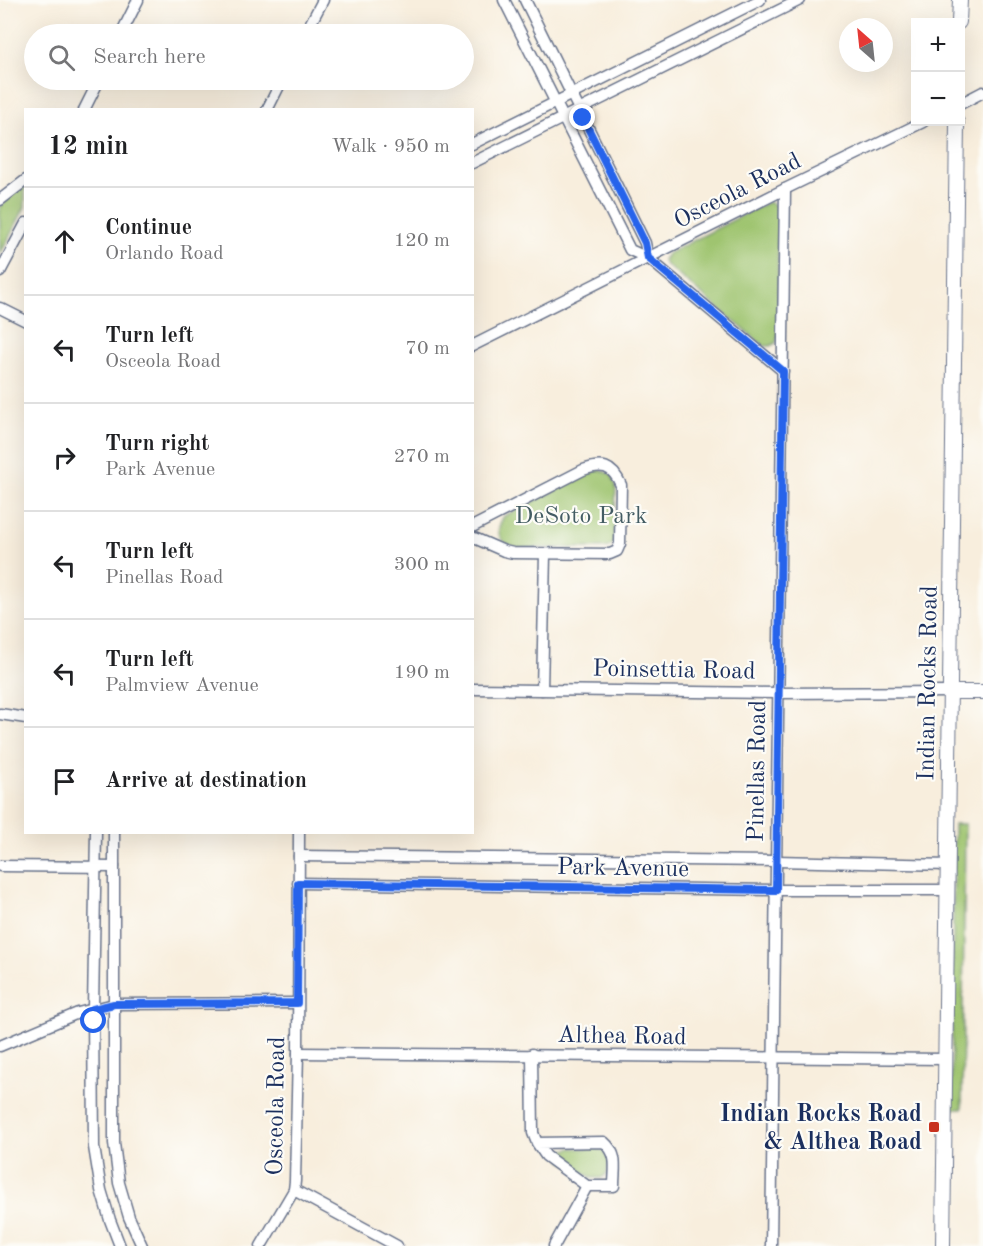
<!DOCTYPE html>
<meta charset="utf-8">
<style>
body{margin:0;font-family:"Old Standard TT",serif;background:#f6f6f6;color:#202124}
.controls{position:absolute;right:18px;top:18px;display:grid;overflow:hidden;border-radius:0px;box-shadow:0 6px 24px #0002}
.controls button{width:54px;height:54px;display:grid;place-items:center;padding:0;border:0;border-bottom:2px solid #e0e0e0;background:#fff;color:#202124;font:30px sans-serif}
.compass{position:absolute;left:839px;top:18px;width:54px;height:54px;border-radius:50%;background:#fff;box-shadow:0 6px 24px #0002;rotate:333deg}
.stop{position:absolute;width:18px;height:18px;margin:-14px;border:4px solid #2563eb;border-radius:50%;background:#fff}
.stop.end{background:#2563eb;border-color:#fff;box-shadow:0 2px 6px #0008}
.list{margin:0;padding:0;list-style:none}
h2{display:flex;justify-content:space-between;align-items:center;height:78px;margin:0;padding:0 24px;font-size:26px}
h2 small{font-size:20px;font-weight:400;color:#757577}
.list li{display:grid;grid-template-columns:39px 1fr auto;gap:18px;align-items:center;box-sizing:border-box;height:108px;padding:0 24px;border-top:2px solid #e0e0e0}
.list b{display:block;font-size:22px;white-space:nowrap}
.list p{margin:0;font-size:20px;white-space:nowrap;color:#757577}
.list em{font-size:20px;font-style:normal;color:#757577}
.icon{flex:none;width:33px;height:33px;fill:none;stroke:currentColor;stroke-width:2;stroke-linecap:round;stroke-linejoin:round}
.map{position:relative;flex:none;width:983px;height:1246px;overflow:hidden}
.search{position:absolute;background:#fff;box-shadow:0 6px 24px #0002;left:24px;top:24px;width:450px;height:66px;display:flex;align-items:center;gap:15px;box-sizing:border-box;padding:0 21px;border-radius:33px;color:#757577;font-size:22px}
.panel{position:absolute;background:#fff;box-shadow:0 6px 24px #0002;left:24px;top:108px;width:450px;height:726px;border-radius:0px}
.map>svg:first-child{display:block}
</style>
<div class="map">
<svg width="983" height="1246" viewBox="0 0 983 1246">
<rect width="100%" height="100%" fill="#fdfcf7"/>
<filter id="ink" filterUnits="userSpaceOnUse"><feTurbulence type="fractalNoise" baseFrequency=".0167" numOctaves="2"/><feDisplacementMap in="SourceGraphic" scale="12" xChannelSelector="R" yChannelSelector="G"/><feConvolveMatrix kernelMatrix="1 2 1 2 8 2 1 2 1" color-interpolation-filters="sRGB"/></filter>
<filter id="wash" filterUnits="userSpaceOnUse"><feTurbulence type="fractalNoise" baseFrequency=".008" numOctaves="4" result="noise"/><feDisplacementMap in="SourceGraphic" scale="24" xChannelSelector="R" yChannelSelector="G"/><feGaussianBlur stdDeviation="1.35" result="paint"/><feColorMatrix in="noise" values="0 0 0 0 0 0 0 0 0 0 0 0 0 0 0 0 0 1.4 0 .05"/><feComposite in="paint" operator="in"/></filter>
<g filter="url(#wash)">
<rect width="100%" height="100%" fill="#f8eedd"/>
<g fill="#9fc46f" stroke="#5d7a66" stroke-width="1.5">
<polygon points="25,186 25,207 0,255 0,206 13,194"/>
<polygon points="768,202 774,204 778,210 778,336 776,343 770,346 764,346 666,265 663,260 667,254"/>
<path d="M600,470L611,474L616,486L614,541L611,546L606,548H517C500,543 493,533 504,516L595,471Z"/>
<polygon points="954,824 965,824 962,1109 951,1109"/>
<polygon points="572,1148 598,1149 604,1151 609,1162 607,1174 601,1178 593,1178 562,1161 560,1156 561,1151"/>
</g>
</g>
<g filter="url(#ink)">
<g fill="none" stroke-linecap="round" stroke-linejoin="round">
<g stroke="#68728a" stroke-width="13">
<g id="minor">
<polyline points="504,0 630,250 648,258 783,371"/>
<polyline points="525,0 645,243 648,258"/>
<polyline points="121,34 138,0"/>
<polyline points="305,34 323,0"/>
<polyline points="960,104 983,92"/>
<polyline points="84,110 99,80"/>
<polyline points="267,110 282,80"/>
<polyline points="472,144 760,0"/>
<polyline points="472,163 800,0"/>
<polyline points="0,200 26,180"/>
<polyline points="0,272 26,223"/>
<polyline points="0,308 26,321"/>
<polyline points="472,346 785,189 923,122"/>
<path d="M472,527L583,470C602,463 612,465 621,485L620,544L617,551L610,554L513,553L504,551L472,537"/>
<polyline points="472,689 778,693 950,692"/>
<polyline points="542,690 545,554"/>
<polyline points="0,714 26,718"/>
<polyline points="96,832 93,1009 94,1147 101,1190 110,1220 120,1246"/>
<polyline points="114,832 114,1143 119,1183 129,1217 142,1246"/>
<polyline points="299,856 776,861 948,865"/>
<polyline points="0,866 114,867"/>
<polyline points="298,883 776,890 947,890"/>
<polyline points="0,1046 78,1013 114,1004 297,1003"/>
<polyline points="298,1053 946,1059"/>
<path d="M532,1054L533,1133L537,1143L546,1156L587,1186H614C614,1168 619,1155 604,1142L537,1143"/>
<polyline points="294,1190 397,1246"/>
<polyline points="261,1246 294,1190 295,1181 298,1053 299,832"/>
<polyline points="554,1246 587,1186"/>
<polyline points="771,1246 785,189"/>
</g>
</g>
<g stroke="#68728a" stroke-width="16">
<g id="tertiary">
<polyline points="959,22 960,0"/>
<polyline points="950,692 983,692"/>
<polyline points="943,1246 957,122"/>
</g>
</g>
<use href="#minor" stroke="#fff" stroke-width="10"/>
<use href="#tertiary" stroke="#fff" stroke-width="14"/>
</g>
</g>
<g fill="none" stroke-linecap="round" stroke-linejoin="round" filter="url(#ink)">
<polyline stroke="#2563eb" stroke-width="8" points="94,1021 93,1009 114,1004 297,1003 298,883 776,890 783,371 648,258 645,243 583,118"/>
</g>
<rect fill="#c8321e" stroke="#fdfcf7" stroke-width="2" x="928" y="1121" width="12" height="12" rx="3"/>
<g text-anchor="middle" stroke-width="4.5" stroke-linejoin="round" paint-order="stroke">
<g font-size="24" fill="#1b2f5e" stroke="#fdfcf7">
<text transform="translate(737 190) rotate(-27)" y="8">Osceola Road</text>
<text transform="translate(674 669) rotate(1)" y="8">Poinsettia Road</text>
<text transform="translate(927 683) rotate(-89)" y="8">Indian Rocks Road</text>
<text transform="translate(756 771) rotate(-89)" y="8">Pinellas Road</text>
<text transform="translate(623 867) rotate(1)" y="8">Park Avenue</text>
<text transform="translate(622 1035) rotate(1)" y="8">Althea Road</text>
<text transform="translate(275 1106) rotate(-89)" y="8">Osceola Road</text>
</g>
<g font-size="24" fill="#435c63" stroke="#fdfcf7">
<text x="581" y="523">DeSoto Park</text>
</g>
<g font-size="24" font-weight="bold" fill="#1b2f5e" stroke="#fdfcf7" text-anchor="end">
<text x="922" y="1121">Indian Rocks Road<tspan x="922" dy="28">&amp; Althea Road</tspan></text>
</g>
</g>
</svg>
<div class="controls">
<button>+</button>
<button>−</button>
</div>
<svg class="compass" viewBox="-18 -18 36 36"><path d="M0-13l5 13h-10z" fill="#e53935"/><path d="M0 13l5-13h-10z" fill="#757577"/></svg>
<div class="stop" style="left:94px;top:1021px"></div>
<div class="stop end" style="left:583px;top:118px"></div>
<div class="search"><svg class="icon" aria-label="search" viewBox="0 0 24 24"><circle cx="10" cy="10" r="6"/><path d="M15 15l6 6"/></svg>Search here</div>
<section class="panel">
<h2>12 min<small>Walk · 950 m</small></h2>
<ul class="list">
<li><svg class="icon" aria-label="ahead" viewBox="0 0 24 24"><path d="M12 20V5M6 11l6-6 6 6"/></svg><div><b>Continue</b><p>Orlando Road</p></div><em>120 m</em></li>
<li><svg class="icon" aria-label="left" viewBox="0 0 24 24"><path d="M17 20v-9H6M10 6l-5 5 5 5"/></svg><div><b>Turn left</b><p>Osceola Road</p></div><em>70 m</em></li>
<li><svg class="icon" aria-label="right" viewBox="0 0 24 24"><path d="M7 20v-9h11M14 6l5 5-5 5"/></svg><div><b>Turn right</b><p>Park Avenue</p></div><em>270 m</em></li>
<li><svg class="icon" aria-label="left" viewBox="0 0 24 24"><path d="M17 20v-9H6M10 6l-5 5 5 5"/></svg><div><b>Turn left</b><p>Pinellas Road</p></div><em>300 m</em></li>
<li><svg class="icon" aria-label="left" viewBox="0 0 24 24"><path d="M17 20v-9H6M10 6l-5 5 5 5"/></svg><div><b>Turn left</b><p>Palmview Avenue</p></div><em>190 m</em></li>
<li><svg class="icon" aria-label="arrive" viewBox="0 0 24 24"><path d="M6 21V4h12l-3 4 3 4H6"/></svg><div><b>Arrive at destination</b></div></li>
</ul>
</section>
</div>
